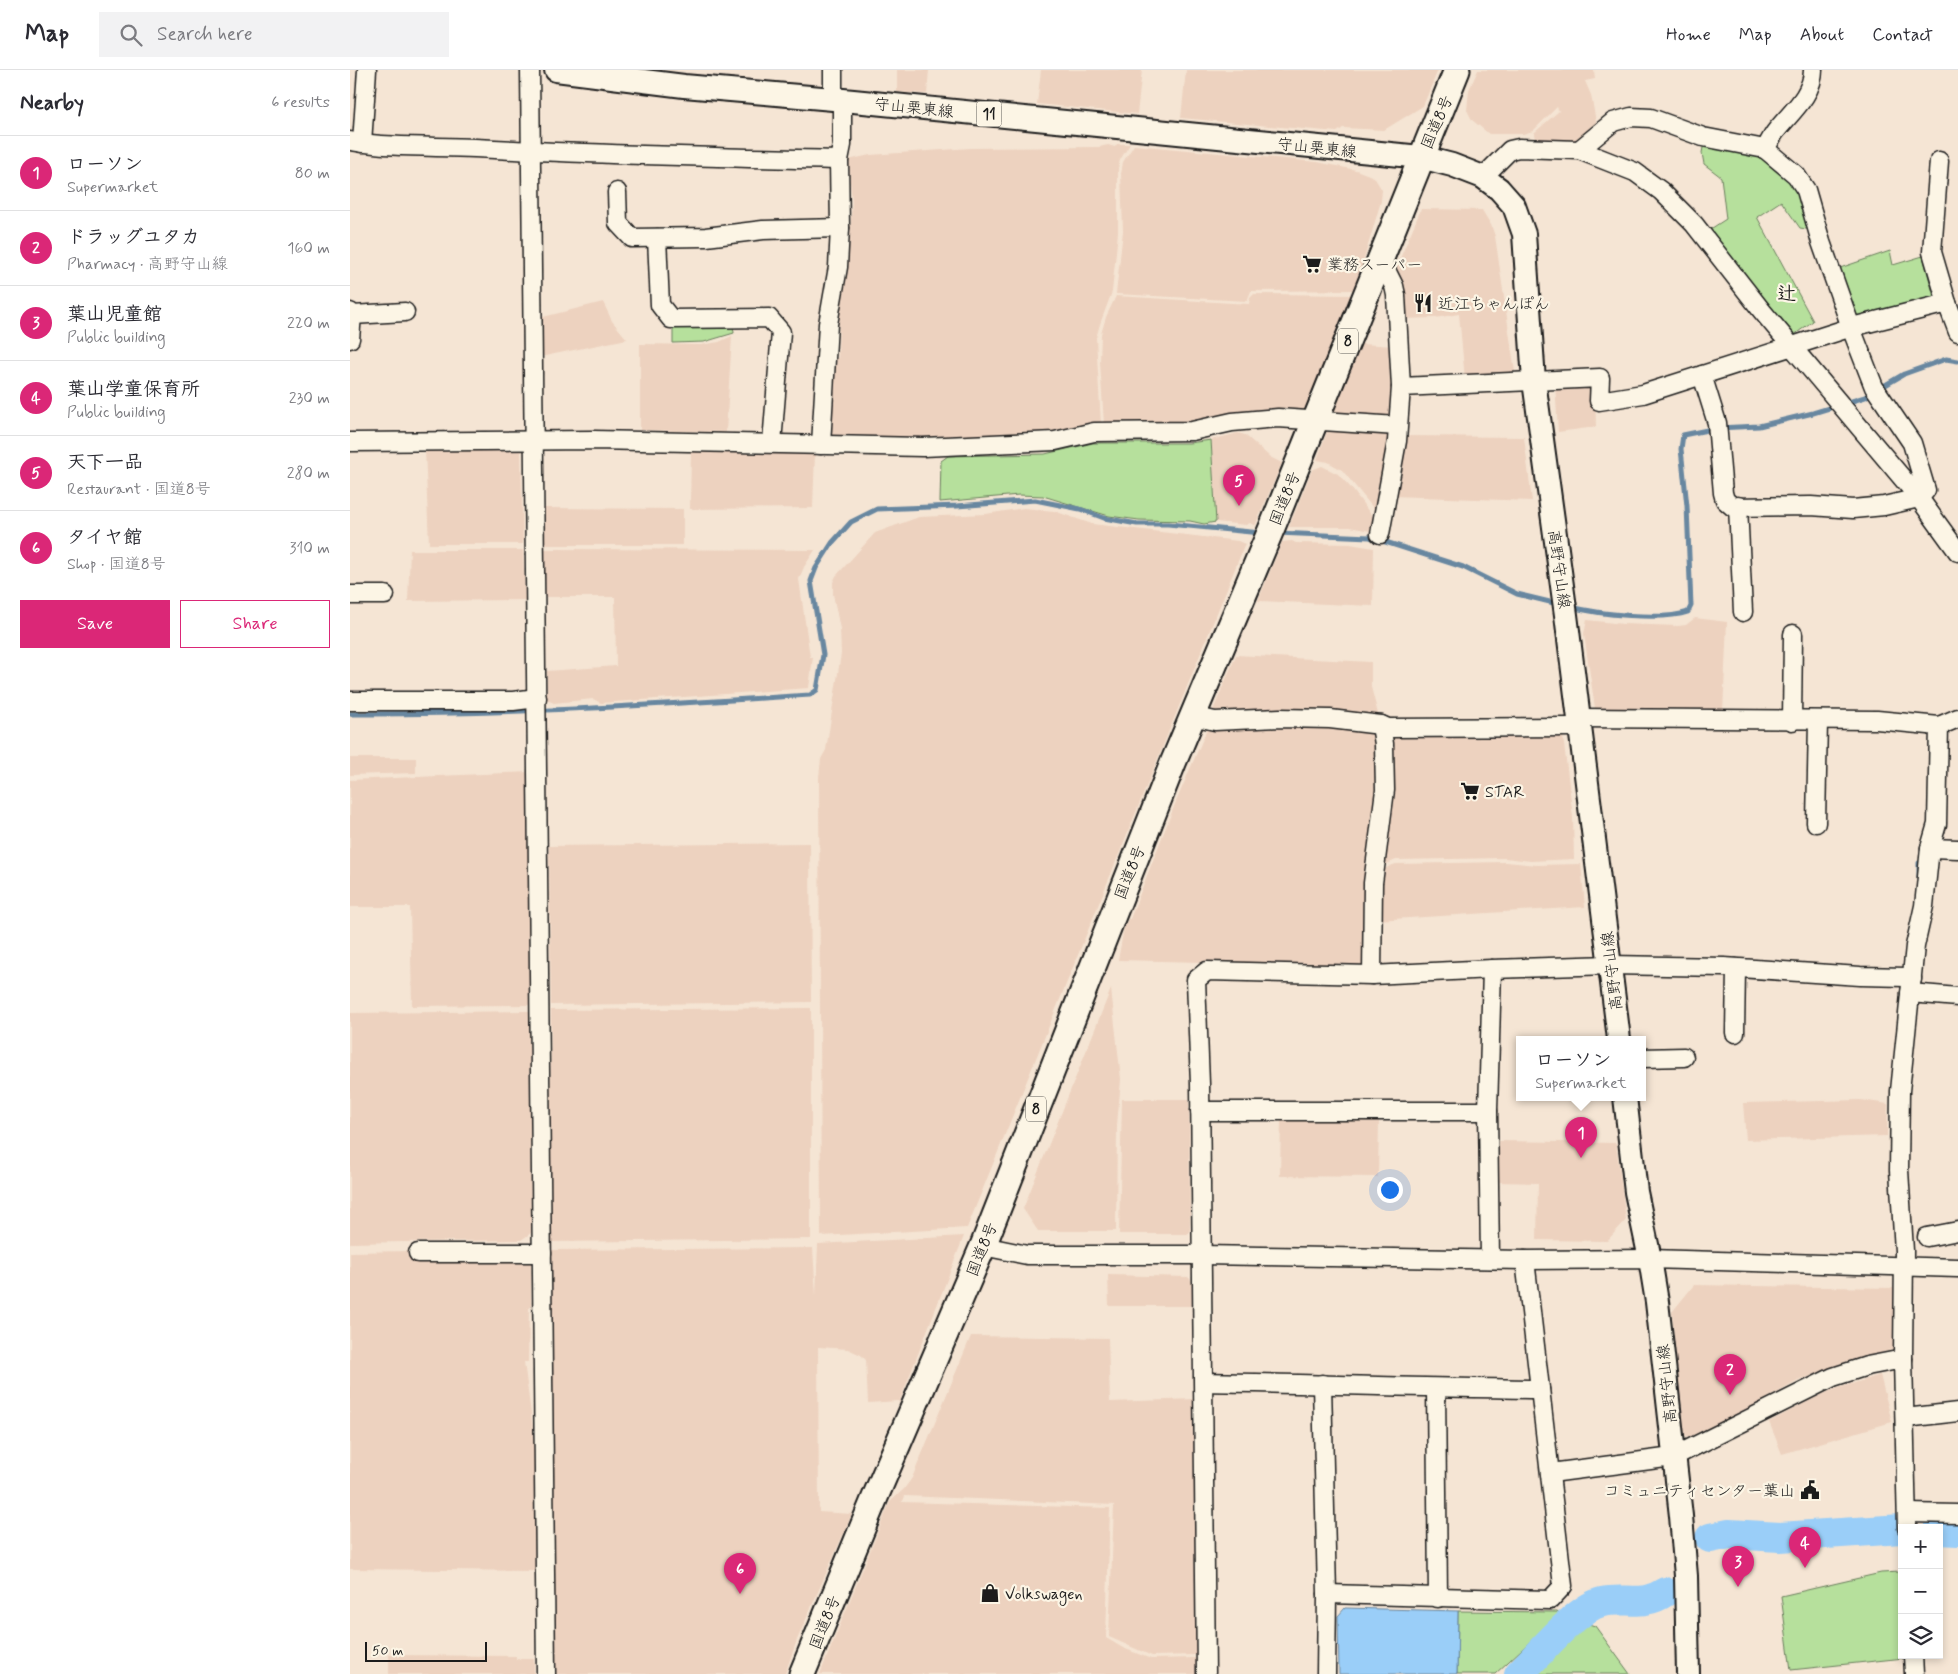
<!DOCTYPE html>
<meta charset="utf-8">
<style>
body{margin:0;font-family:Mynerve,"Klee One",sans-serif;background:#f2f2f3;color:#2b2b33}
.controls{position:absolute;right:15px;bottom:15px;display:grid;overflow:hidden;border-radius:0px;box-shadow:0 2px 8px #0003}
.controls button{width:45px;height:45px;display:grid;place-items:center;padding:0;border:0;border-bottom:1px solid #e1e1e2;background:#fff;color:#2b2b33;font:25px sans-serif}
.scale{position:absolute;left:15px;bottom:12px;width:122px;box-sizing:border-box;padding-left:5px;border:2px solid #1c1c1c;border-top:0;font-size:14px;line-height:18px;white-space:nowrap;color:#1c1c1c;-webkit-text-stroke:4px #fcf5e5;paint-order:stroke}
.you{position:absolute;left:1039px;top:1119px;width:18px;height:18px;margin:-12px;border:4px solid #fff;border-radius:50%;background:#1a73e8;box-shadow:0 0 0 8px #1a73e833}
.badge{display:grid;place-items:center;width:32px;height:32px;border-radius:50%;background:#db2777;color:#fff;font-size:16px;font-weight:700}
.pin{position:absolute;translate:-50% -41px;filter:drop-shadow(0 1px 2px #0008)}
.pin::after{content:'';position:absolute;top:26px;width:18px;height:15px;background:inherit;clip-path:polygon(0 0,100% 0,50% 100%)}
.popup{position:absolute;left:1166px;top:966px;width:130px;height:65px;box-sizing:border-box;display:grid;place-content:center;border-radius:0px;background:#fff;filter:drop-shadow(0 1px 4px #0005);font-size:16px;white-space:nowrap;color:#7c7c81}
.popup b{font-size:19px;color:#2b2b33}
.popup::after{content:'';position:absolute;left:50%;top:100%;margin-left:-10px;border:10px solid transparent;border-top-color:#fff}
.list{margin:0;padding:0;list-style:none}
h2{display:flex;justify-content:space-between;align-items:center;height:65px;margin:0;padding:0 20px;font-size:21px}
h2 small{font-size:16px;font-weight:400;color:#7c7c81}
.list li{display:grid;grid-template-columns:32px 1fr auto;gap:15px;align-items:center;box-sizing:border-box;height:75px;padding:0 20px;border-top:1px solid #e1e1e2}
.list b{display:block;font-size:19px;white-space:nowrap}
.list p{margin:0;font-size:16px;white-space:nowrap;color:#7c7c81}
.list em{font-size:16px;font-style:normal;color:#7c7c81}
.actions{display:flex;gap:10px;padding:15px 20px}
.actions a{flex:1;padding:11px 0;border:1px solid #db2777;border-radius:0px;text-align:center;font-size:18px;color:#db2777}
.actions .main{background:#db2777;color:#fff}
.icon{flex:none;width:28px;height:28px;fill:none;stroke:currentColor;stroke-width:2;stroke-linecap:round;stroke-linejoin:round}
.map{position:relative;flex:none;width:1608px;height:1604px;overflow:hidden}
header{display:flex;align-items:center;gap:30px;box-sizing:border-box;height:70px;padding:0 25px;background:#fff;border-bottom:1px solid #e1e1e2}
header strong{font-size:24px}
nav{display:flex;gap:28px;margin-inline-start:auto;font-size:18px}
.search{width:350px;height:45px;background:#f2f2f3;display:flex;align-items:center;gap:12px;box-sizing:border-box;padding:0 18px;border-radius:0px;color:#7c7c81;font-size:19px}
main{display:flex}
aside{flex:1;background:#fff}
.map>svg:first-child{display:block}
</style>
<header>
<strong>Map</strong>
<div class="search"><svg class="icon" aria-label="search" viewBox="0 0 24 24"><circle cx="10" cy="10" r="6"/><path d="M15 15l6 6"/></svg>Search here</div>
<nav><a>Home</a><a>Map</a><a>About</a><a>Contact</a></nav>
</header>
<main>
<aside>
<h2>Nearby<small>6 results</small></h2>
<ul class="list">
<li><span class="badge">1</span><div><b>ローソン</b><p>Supermarket</p></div><em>80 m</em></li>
<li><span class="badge">2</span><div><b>ドラッグユタカ</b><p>Pharmacy · 高野守山線</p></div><em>160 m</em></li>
<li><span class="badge">3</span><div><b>葉山児童館</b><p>Public building</p></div><em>220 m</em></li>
<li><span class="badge">4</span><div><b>葉山学童保育所</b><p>Public building</p></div><em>230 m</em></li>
<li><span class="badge">5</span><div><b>天下一品</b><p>Restaurant · 国道8号</p></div><em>280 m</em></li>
<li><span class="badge">6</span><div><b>タイヤ館</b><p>Shop · 国道8号</p></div><em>310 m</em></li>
</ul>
<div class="actions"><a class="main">Save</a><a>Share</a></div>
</aside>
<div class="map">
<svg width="1608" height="1604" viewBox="0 0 1608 1604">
<rect width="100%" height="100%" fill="#f5e5d4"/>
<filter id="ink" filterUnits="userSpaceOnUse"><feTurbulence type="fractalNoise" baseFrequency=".02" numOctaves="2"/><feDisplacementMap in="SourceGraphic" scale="10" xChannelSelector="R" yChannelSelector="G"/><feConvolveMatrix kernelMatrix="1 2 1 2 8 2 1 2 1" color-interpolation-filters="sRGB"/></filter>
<g filter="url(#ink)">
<g fill="#edd2bf">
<polygon points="547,0 579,0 577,24 547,22"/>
<polygon points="691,0 792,0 787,44 687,34"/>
<polygon points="836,0 1088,0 1073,36 1034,60 993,58 987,62 831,48"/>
<polygon points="1128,0 1244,0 1245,9 1235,11 1241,25 1247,57 1221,73 1185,71 1184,63 1209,41 1207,37 1183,61 1173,64 1139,64 1122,50 1117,40 1119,20"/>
<polygon points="767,74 780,74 770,90 768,98 768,162 762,222 750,254 746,268 751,355 715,363 672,367 563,368 478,366 481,288 488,288 489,250 500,167 502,132 498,90 520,85 621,78 749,77 758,75 765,77"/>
<polygon points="784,75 967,92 1006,100 1024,107 1032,120 1031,131 1005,220 901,221 897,231 766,224 773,161 771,104 773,92"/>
<polygon points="1071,139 1132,140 1141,155 1145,166 1165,302 1160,307 1115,310 1109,244 1085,248 1051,249 1046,198"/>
<polygon points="904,224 1004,225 957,343 840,356 754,355 750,292 751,264 756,247 766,226 899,234 900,228"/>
<polygon points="253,232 262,251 277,269 190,287 189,248"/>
<polygon points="382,266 376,362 290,360 290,274 351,275 369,272"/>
<polygon points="1011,274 1044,276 1043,352 981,350"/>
<polygon points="1205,314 1241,317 1245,320 1246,357 1208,362"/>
<polygon points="979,356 1042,359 1028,438 1024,439 992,400 978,392 967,390"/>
<polygon points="888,363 895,365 920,387 932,393 905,456 900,453 896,455 866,452 861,370"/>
<polygon points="1053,366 1174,367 1182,431 1042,426"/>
<polygon points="171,378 173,474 79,474 75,379"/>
<polygon points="341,380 465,383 463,438 340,439"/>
<polygon points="972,396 988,404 1002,419 1025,450 1025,462 1000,457 939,457 962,400"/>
<polygon points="194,438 333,439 333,475 194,475"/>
<polygon points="674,438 704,441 742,454 888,471 895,474 617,1158 471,1166 469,707 471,689 476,680 491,584 490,559 483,524 483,512 486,506 525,463 569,447 636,444"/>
<polygon points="942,471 946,473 1000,474 1024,478 1023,536 908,531 932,472"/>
<polygon points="194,479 465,480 454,497 449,509 460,587 463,587 459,618 251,633 243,629 204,633 197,630 197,601 266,596 265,527 195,527"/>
<polygon points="60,480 173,480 175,530 58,531"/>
<polygon points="1345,548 1377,552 1373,642 1245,638 1234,564 1237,550 1273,554 1328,556 1336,555"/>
<polygon points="886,585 1021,592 1021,617 1028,644 1025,647 861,645"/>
<polygon points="1211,650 1223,747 1224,789 1181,791 1155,788 1046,790 1030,797 1038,651"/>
<polygon points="904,653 1022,658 1030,672 1019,896 768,890 774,858 778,849 780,849 825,734 858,657"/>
<polygon points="0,688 66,688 66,703 0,705"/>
<polygon points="179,702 179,935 62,936 60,837 0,837 0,710"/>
<polygon points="460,773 461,932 201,935 199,776"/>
<polygon points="1156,792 1186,795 1231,794 1235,837 1027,850 1033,800 1040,796 1046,794"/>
<polygon points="761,919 771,1009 767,1055 766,1161 688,1161 673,1139"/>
<polygon points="461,938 461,1169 200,1172 201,940"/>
<polygon points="179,941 181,1163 171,1170 0,1173 0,943"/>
<polygon points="772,1029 839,1029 840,1162 837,1164 769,1164"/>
<polygon points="1511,1030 1538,1034 1537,1066 1396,1070 1393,1033"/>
<polygon points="931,1048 1029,1050 1028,1107 930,1106"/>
<polygon points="1146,1071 1266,1073 1276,1150 1257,1171 1187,1170 1188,1113 1145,1112"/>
<polygon points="614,1166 549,1333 548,1331 518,1333 516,1290 511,1285 498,1279 468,1277 469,1442 502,1444 447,1570 435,1604 205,1604 201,1180 463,1178 466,1226 468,1174"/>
<polygon points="61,1181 181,1190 181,1236 179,1237 178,1292 174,1292 184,1366 185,1501 0,1499 0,1182"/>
<polygon points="758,1205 838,1207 843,1212 843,1236 759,1236"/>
<polygon points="1344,1215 1544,1218 1546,1279 1498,1291 1448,1311 1385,1346 1339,1367 1332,1364 1322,1242"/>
<polygon points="621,1266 758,1268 760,1332 845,1329 846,1585 802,1586 759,1567 764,1435 555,1426 553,1431 551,1432 760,1438 756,1568 773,1578 801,1589 846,1588 847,1604 470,1604 540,1432 554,1419 562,1408"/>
<polygon points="1530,1305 1542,1352 1432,1384 1419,1352 1462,1329 1482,1320"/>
<polygon points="39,1585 166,1586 166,1589 184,1589 184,1604 39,1604"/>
</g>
<g fill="#b6e09c" stroke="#697e5c">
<polygon points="1354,72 1410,85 1432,99 1454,127 1462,160 1450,158 1431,131 1407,147 1463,251 1444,265 1359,160 1376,149 1371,107 1354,94 1352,83"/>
<polygon points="1540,181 1543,195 1573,186 1585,231 1514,249 1503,245 1487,199"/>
<polygon points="323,255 383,255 384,263 354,272 323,273"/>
<polygon points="861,370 866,452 854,454 840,451 789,450 759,446 693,426 669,425 590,432 591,391 598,386 695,384 743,373 839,373"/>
<polygon points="1550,1502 1552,1585 1554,1585 1554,1588 1441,1600 1431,1526 1531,1503"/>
<polygon points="1108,1541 1207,1542 1210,1544 1145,1604 1107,1604"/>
<polygon points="1232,1552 1245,1556 1280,1604 1181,1604"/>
</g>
<polygon fill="#9acef8" stroke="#6887a0" points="995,1538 1108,1541 1107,1604 989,1604 988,1546"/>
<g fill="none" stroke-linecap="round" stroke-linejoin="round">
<g stroke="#6887a0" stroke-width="5">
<polyline points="927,463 1020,467 1113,497 1167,524 1208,534"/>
<path d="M1221,537C1248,544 1312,551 1338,542L1341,536L1337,436L1331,379L1333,365L1367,358L1409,356L1463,343L1515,327L1554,304L1596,289L1608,291"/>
<path d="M0,644C154,645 307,635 460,625L467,620L473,585L461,511L466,498L482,473L501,452L527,439L607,436L685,430L730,439L754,448L787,454H818L911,463"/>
<polyline points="1569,807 1569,793"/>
</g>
<g stroke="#9acef8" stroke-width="30">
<polyline points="1589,1460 1608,1461"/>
<polyline points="1360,1468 1379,1464 1430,1467 1552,1459"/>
<path d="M1169,1604C1188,1585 1228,1537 1252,1532C1275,1527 1294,1537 1315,1522"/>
</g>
<g stroke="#1c1c1c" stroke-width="21">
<g id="minor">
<polyline points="180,0 196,1604"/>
<polyline points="483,0 483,29"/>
<path d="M0,71C41,78 83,76 125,78C246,85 368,87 489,90"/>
<polyline points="12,73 17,0"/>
<polyline points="1229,80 1263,52 1281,47 1301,48 1353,67 1415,79"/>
<polyline points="1589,91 1582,182 1597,233 1608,262"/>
<polyline points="1133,107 1160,80 1169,78 1229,80 1285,102 1311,121 1344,154 1412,241 1569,428 1608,482"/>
<polyline points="267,122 268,153 282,168 356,167 413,160 490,158"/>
<polyline points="307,168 310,235 321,249 419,248 431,262 422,373"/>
<polyline points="0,242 2,245 0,269"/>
<polyline points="2,245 55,242"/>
<path d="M1352,305L1367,353L1373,423L1375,430L1383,437L1461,436L1503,439L1534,436L1569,428L1576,420L1562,373L1524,317L1503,263L1471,172L1456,120L1446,105L1415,79C1419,73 1422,66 1426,61C1440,43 1463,25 1463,0"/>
<polyline points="1051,317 1250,308 1249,331 1293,324 1502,257 1597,233"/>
<polyline points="0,372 244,370 573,377 705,371 744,362 842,361 882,352 928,348 1047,356"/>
<polyline points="471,375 478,254 488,197 490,158 489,90 492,75 492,30"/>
<polyline points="1388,436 1393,542"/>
<polyline points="1030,464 1047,371 1051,317 1046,225 1044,216 1031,190"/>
<polyline points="0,525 35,525"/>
<polyline points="0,631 163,631 187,628"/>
<polyline points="842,646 865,651 930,648 980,649 1031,655 1038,658 1230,657"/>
<polyline points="1229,648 1527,650 1589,656 1608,648"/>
<polyline points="1442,651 1443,564"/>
<polyline points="1466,753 1468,651"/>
<polyline points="1580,778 1608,779"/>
<polyline points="1022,905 1023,813 1035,720 1034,674 1031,655"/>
<polyline points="1560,923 1608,927"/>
<polyline points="1385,963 1386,898"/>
<polyline points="1292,988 1334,987"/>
<polyline points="850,1041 1138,1041"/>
<polyline points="1577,1167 1608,1161"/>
<polyline points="633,1176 677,1185 851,1185 1175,1190 1300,1189 1608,1198"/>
<polyline points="68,1183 192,1183"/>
<polyline points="1140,1189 1138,1041 1142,899"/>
<path d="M854,1312C966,1314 1078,1318 1190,1319"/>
<polyline points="972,1314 977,1524 976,1604"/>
<polyline points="1086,1318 1088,1528"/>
<polyline points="1555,1348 1608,1342"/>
<polyline points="1201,1403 1323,1387 1483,1307 1517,1296 1553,1289"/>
<polyline points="1558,1443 1608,1444"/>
<polyline points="1557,1458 1553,1289 1554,1181 1549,1100 1550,1021 1565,876 1574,836 1580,778 1587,754 1589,656"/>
<polyline points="977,1524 1200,1530 1213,1516 1175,1190"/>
<polyline points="1563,1585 1564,1604"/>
<polyline points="856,1604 850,1014 846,910 857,901 1022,905 1142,899 1260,895 1374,897 1510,906 1556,907 1562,909"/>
</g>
</g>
<g stroke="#1c1c1c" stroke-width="26">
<g id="major">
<polyline points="206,0 334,16 483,29 1071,87 1102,95 1133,107 1149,119 1164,136 1174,164 1184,311 1216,545 1269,969"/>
<polyline points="1275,1027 1286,1122 1300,1189 1307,1232 1331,1446 1336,1506 1338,1604"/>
</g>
</g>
<g stroke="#1c1c1c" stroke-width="29">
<polyline id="highway" points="452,1604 526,1425 633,1176 823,693 923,455 1107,0"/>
</g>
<use href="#minor" stroke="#fcf5e5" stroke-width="18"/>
<use href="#major" stroke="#fcf5e5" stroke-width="22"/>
<use href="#highway" stroke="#fcf5e5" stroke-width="25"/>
</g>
</g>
<defs>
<g id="supermarket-bare" transform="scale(1.5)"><path d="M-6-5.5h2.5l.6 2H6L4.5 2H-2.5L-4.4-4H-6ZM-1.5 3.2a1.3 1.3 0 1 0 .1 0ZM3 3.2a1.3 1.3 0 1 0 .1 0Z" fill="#1c1c1c" stroke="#fcf5e5" stroke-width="2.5" paint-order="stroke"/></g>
<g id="restaurant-bare" transform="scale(1.5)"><path d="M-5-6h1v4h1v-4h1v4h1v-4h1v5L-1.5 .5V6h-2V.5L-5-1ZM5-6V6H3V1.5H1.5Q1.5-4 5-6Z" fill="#1c1c1c" stroke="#fcf5e5" stroke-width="2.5" paint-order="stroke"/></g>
<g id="civic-bare" transform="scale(1.5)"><path d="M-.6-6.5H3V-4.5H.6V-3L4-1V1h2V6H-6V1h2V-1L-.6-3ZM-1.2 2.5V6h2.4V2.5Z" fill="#1c1c1c" stroke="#fcf5e5" stroke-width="2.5" paint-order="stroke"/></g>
<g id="shop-bare" transform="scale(1.5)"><path d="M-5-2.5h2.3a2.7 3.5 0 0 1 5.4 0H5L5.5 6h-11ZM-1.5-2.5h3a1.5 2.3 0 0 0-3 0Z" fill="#1c1c1c" stroke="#fcf5e5" stroke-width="2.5" paint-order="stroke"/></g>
</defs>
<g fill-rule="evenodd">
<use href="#supermarket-bare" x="962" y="194"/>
<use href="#restaurant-bare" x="1073" y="233"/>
<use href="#supermarket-bare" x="1120" y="721"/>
<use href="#civic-bare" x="1460" y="1420"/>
<use href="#shop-bare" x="640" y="1523"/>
</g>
<g text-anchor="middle" stroke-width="4.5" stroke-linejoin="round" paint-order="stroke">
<g fill="#fcf5e5" stroke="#5f5d58" stroke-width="1">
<rect x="626.5" y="31.5" width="25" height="25" rx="4"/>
<rect x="988" y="258.5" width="20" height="25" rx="4"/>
<rect x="676" y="1026.5" width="20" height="25" rx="4"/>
</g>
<g font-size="15" font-weight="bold" fill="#1c1c1c">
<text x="639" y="49">11</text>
<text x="998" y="276">8</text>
<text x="686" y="1044">8</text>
</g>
<g font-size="16" fill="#1c1c1c" stroke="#fcf5e5">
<text transform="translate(564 37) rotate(6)" y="6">守山栗東線</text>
<text transform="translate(1086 52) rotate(-67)" y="6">国道8号</text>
<text transform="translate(967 77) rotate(6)" y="6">守山栗東線</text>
<text transform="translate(934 428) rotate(-68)" y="6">国道8号</text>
<text transform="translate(1210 499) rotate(82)" y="6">高野守山線</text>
<text transform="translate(779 802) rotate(-68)" y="6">国道8号</text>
<text transform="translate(1261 901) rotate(-97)" y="6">高野守山線</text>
<text transform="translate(631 1179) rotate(-68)" y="6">国道8号</text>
<text transform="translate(1316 1314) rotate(-96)" y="6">高野守山線</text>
<text transform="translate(474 1552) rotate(-68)" y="6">国道8号</text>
</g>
<g font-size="16" fill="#1c1c1c" stroke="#fcf5e5" text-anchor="start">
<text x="977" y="200">業務スーパー</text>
<text x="1088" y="239">近江ちゃんぽん</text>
<text x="1135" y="727">STAR</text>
<text x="1445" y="1426" text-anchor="end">コミュニティセンター葉山</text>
<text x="655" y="1529">Volkswagen</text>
</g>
<g font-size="19" font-weight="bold" fill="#1c1c1c" stroke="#fcf5e5">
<text x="1437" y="230">辻</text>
</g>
</g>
</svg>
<div class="controls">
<button>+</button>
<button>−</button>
<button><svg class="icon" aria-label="layers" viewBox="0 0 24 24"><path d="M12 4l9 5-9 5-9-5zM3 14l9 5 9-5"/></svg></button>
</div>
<div class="scale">50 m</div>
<div class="you"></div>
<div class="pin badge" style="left:1231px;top:1088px">1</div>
<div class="popup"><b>ローソン</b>Supermarket</div>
<div class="pin badge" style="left:1380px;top:1325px">2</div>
<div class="pin badge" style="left:1388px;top:1517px">3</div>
<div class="pin badge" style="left:1455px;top:1498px">4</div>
<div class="pin badge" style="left:889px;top:436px">5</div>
<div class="pin badge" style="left:390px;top:1524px">6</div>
</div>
</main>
